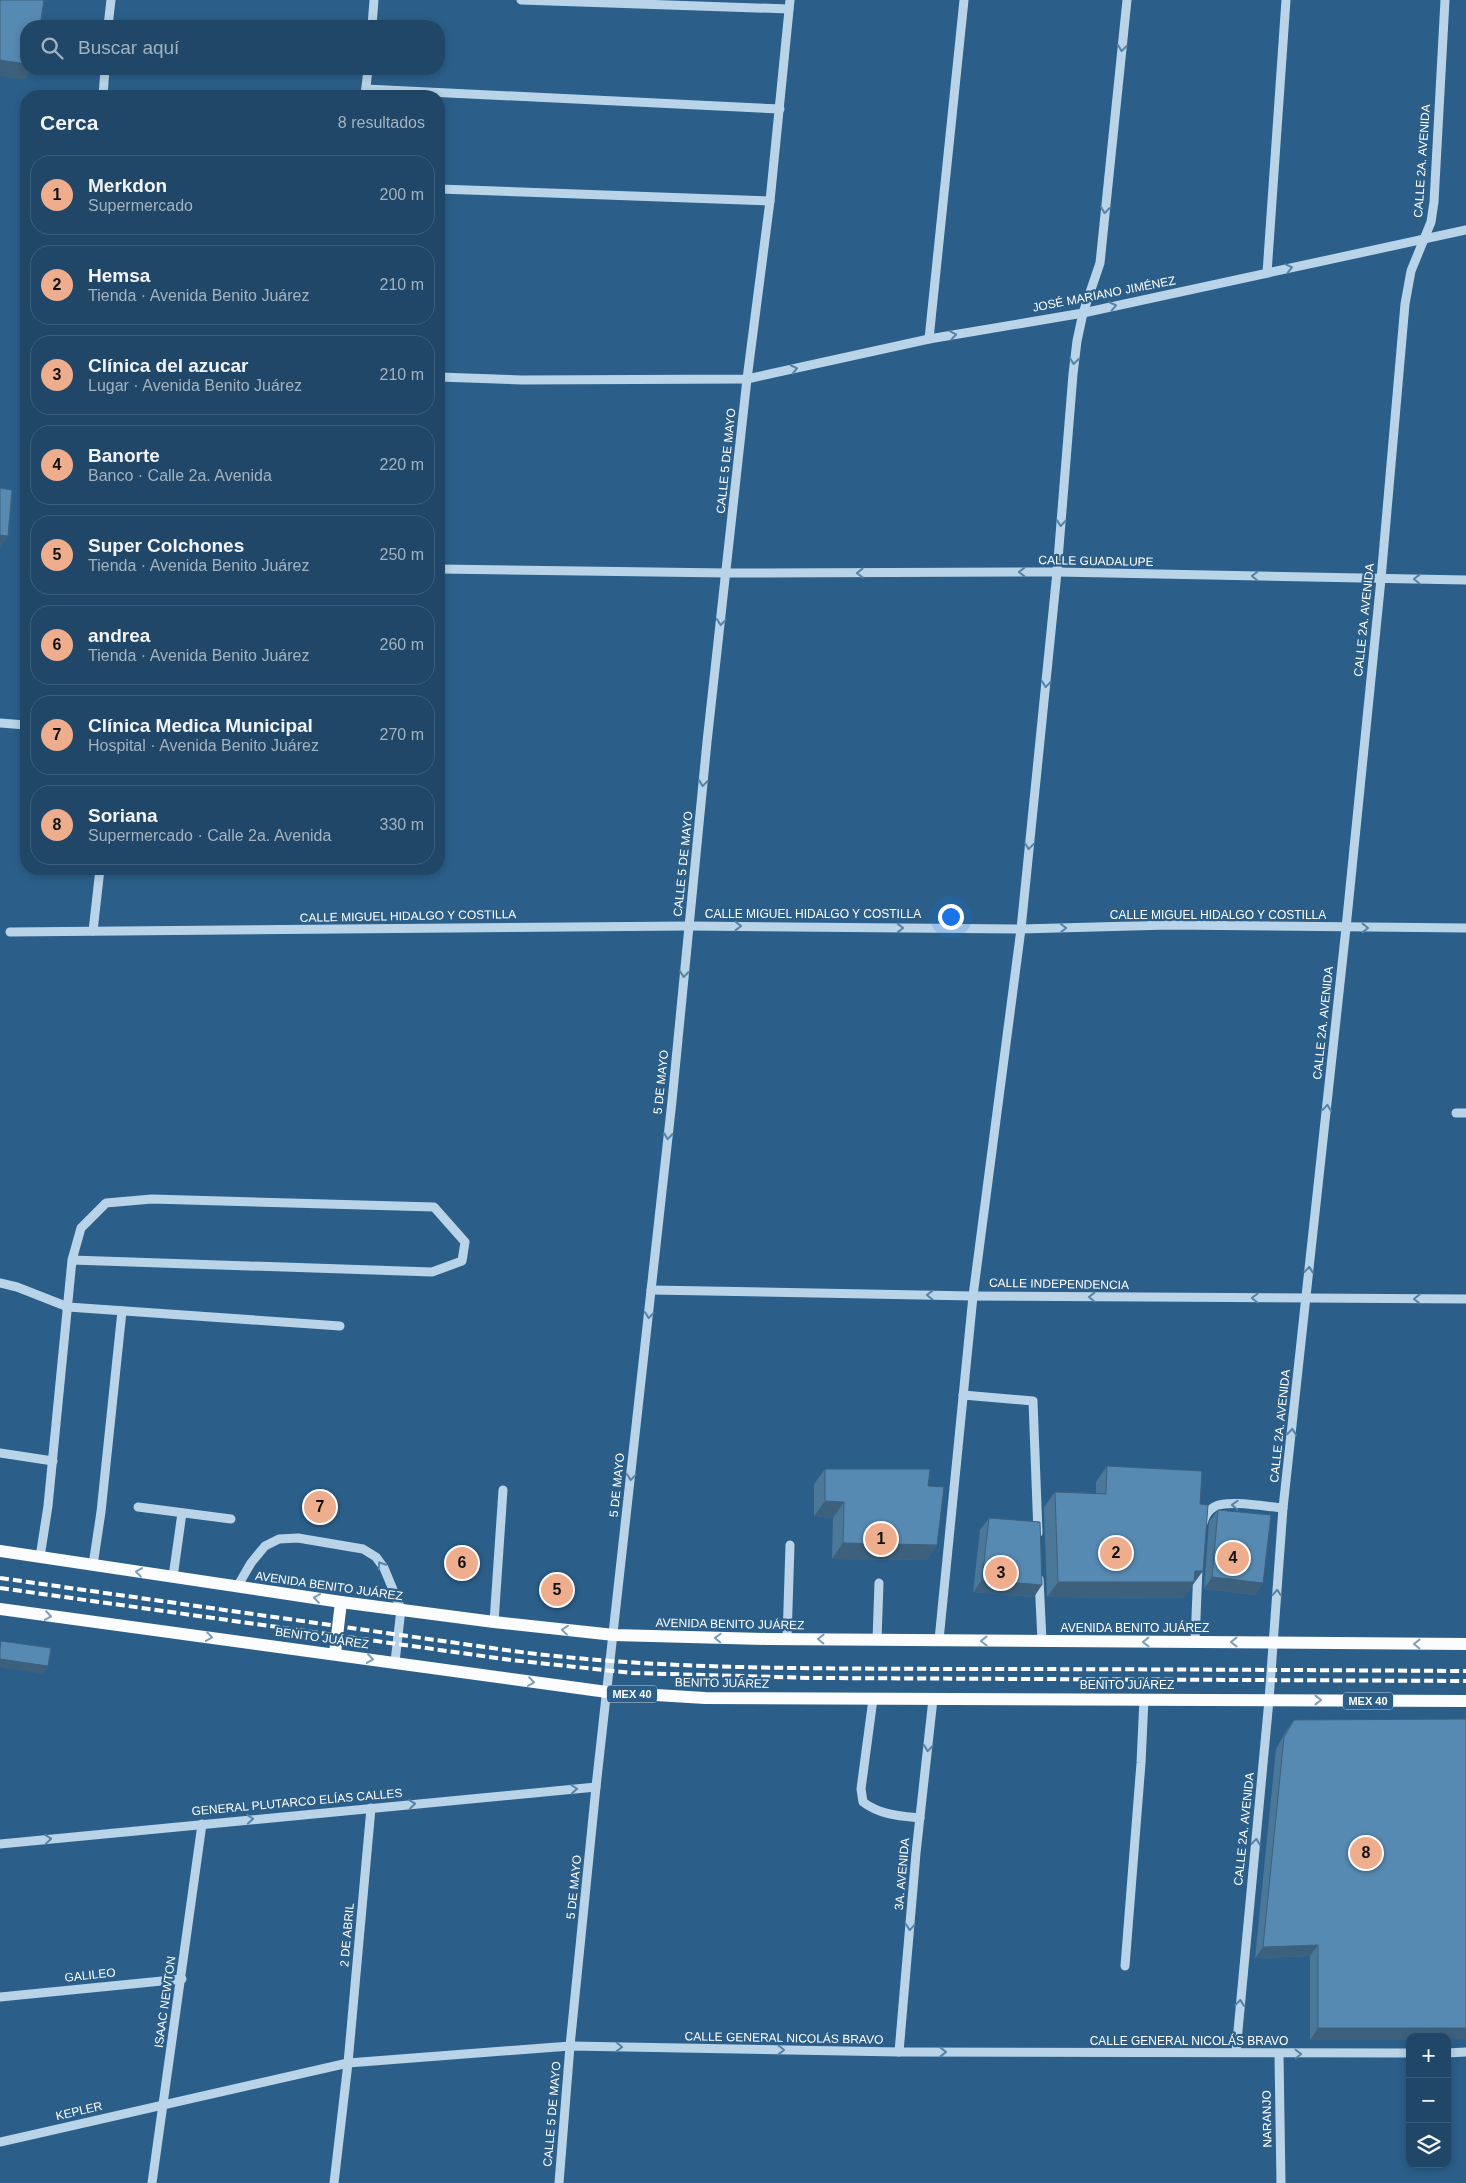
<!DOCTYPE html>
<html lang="es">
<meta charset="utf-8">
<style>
body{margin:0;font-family:Arial,sans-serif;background:#284e6d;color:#f1f3f6}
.controls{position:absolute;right:15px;bottom:15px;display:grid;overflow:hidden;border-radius:10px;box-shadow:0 2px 8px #0003}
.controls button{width:45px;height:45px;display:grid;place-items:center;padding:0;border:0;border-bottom:1px solid #3d5f7b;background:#204767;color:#f1f3f6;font:25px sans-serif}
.you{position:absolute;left:950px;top:916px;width:18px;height:18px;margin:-12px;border:4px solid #fff;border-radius:50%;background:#1a73e8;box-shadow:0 0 0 8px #1a73e833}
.badge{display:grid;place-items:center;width:32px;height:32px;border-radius:50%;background:#eead8d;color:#111;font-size:16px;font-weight:700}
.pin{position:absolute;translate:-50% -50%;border:2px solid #fff;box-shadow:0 1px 5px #0006}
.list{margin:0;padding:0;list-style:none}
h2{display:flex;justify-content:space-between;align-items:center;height:65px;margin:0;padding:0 20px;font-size:21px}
h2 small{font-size:16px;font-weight:400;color:#a2b2c0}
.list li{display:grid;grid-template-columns:32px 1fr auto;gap:15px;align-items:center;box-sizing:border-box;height:80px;margin:0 10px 10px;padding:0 10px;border:1px solid #3d5f7b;border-radius:20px}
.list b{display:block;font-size:19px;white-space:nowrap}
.list p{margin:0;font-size:16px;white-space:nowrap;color:#a2b2c0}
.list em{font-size:16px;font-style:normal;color:#a2b2c0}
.icon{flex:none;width:28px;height:28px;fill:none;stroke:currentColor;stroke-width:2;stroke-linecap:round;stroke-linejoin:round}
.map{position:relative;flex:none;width:1466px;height:2183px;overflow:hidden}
.search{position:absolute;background:#204767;box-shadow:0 2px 8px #0003;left:20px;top:20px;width:425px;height:55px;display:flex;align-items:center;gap:12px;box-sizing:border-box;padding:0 18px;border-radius:20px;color:#a2b2c0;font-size:19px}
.panel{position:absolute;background:#204767;box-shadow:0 2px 8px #0003;left:20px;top:90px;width:425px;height:785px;border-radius:20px}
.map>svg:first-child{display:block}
</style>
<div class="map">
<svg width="1466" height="2183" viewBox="0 0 1466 2183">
<rect width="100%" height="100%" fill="#2b5f89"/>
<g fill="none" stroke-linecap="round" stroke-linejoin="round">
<g stroke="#b9d4e8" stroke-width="9">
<polyline points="521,0 789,9"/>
<polyline points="108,26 111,0"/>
<polyline points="372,26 374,0"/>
<polyline points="366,89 780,109"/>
<polyline points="103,96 105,69"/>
<polyline points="365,96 368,69"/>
<polyline points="439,189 770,201"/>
<polyline points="1267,273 1286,0"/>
<polyline points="929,339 964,0"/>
<polyline points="439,377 522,380 747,379 929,339 1083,313 1466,230"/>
<polyline points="439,569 726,573 1057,572 1466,580"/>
<polyline points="0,723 26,725"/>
<polyline points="93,931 100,869"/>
<polyline points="10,932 689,926 1021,929 1169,925 1466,928"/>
<polyline points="1456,1113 1466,1113"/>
<polyline points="0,1283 17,1287 68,1307 340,1326"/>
<polyline points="651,1290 973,1296 1466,1299"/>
<polyline points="963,1395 1033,1401 1038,1533"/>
<polyline points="0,1453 53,1461"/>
<polyline points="138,1507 231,1519"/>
<path d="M1203,1523C1205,1516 1208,1510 1214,1507C1227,1499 1268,1507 1283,1508"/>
<polyline points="40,1557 48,1506 72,1260 81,1228 106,1203 152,1199 434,1207 465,1242 462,1261 432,1272 72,1260"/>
<polyline points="93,1565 101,1512 122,1311"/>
<polyline points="173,1577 182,1513"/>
<polyline points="1039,1579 1042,1641"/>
<polyline points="237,1587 251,1563 265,1546 279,1539 298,1538 363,1549 376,1557 384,1568 401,1609 395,1662"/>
<polyline points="494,1622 503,1490"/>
<polyline points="787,1639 790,1545"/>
<polyline points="877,1640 879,1583"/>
<polyline points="939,1640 973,1296 1021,929 1057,572 1073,374 1077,341 1083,313 1100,263 1127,0"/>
<polyline points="1195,1642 1198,1568"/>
<path d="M873,1699L861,1789L863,1802C880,1815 900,1816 920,1818"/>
<polyline points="0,1844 596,1787"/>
<polyline points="1125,1966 1141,1763 1144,1699"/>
<polyline points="0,1997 182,1979"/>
<polyline points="899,2052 916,1853 933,1699"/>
<polyline points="1236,2052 1269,1700 1283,1508 1346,928 1381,579 1405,304 1411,271 1431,222 1434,202 1445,0"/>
<polyline points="1447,2053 1466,2052"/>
<polyline points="1279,2054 1281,2183"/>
<polyline points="0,2142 348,2063 570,2046 899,2052 1410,2053"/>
<polyline points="152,2183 202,1824"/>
<polyline points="334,2183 348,2063 371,1808"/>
<polyline points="559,2183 570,2046 596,1787 672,1101 707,742 747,379 770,201 790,0"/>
</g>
<g stroke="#fbfcfe" stroke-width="12">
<polyline points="0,1551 341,1602 494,1622 614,1635 767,1639 1466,1644"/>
<polyline points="0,1609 607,1692 705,1698 1466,1701"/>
<polyline points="335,1653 341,1602"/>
</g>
<g stroke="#fff" stroke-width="4" stroke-dasharray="9 4" stroke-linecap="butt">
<path d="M0,1578L513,1651C657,1670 803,1668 948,1669C1121,1669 1293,1670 1466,1671"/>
<polyline points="0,1588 511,1660 632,1673 813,1678 1466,1681"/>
</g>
</g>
<g fill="#4b7799">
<polygon points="1107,1466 1192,1587 1191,1587 1183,1598 1047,1597 1044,1507 1055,1492 1096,1493 1096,1482"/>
<polygon points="825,1469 928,1486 937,1545 926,1560 832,1559 833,1518 814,1516 814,1484"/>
<polygon points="1218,1510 1263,1583 1255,1595 1204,1589 1209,1522"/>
<polygon points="989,1518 1034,1597 973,1592 980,1530"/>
<polygon points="1466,1719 1466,2039 1447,2039 1447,2037 1410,2037 1410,2040 1310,2040 1310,1956 1255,1958 1276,1749 1286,1731 1294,1720"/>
</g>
<g fill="#3d617d">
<polygon points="0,60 26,64 26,69 32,69 24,80 0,76"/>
<polygon points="0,535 8,536 0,548"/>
<polygon points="825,1501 844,1502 833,1518 814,1516"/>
<polygon points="843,1543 937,1545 926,1560 832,1559"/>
<polygon points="1195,1571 1203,1571 1183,1598 1047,1597 1058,1582"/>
<polygon points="1212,1577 1263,1583 1255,1595 1204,1589"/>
<polygon points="982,1580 1042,1585 1034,1597 973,1592"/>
<polygon points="0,1659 48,1666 43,1674 0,1667"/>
<polygon points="1318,1945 1310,1956 1255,1958 1263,1947"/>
<polygon points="1318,2028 1466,2028 1466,2039 1447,2039 1447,2037 1410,2037 1410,2040 1310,2040"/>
</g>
<g fill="#578ab2" stroke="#3d617d">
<polygon points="0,0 44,0 40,26 26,26 26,64 0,60"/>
<polygon points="0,488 12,490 8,536 0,535"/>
<polygon points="1107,1466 1202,1471 1200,1504 1208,1505 1203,1571 1195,1571 1194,1582 1058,1582 1055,1492 1106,1494"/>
<polygon points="825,1469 930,1469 928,1486 944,1487 937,1545 843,1543 844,1502 825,1501"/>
<polygon points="1218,1510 1271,1515 1263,1583 1212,1577"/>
<polygon points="989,1518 1040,1522 1042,1585 982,1580"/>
<polygon points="1,1641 51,1648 48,1666 0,1659 0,1649"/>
<polygon points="1466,1719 1466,2028 1318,2028 1318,1945 1263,1947 1284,1737 1294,1720"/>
</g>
<defs><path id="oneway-chevron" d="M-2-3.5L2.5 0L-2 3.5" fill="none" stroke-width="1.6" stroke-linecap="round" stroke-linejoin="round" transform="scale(1.25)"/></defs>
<g stroke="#5682a6">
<use href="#oneway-chevron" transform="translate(1122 48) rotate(96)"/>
<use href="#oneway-chevron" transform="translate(1105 210) rotate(96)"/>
<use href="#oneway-chevron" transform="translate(1289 268) rotate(-12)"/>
<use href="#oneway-chevron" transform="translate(1113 306) rotate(-12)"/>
<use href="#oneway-chevron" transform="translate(953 335) rotate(-10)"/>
<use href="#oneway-chevron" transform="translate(1074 361) rotate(97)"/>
<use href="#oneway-chevron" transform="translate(794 369) rotate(-12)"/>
<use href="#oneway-chevron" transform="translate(1061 523) rotate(95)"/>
<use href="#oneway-chevron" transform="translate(1022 572) rotate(180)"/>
<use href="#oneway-chevron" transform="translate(860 573) rotate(180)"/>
<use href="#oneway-chevron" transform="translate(1255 576) rotate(-179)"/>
<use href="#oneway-chevron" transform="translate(1417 579) rotate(-179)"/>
<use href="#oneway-chevron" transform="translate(721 622) rotate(96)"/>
<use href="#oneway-chevron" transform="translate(1046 684) rotate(96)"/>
<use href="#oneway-chevron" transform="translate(703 783) rotate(96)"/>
<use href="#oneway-chevron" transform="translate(1029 846) rotate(96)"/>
<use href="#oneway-chevron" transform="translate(738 926)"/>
<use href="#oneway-chevron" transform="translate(900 928)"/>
<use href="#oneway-chevron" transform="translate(1063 928) rotate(-1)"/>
<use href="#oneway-chevron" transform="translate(1365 928)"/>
<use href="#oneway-chevron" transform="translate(684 974) rotate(96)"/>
<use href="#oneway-chevron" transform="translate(1327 1108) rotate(-84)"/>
<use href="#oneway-chevron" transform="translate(668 1136) rotate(96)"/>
<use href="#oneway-chevron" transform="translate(1309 1270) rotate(-84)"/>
<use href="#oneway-chevron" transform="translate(930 1295) rotate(-179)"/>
<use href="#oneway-chevron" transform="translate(1092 1297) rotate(-179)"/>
<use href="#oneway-chevron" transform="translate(1255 1298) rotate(-179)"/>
<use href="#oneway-chevron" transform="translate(1417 1299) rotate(-180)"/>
<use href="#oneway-chevron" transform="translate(649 1315) rotate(96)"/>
<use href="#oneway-chevron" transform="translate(1292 1432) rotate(-84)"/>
<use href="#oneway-chevron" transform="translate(631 1477) rotate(96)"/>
<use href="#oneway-chevron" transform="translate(1235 1505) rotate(-178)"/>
<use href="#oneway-chevron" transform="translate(381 1565) rotate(-122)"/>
<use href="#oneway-chevron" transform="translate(1277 1593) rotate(-86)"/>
<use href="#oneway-chevron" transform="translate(928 1748) rotate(96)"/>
<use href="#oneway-chevron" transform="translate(574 1789) rotate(-5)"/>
<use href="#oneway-chevron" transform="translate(412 1804) rotate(-6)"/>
<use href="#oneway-chevron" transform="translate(250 1819) rotate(-5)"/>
<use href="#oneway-chevron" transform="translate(48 1839) rotate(-6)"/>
<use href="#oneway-chevron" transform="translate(1256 1842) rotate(-84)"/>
<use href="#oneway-chevron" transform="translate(910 1927) rotate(95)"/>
<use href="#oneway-chevron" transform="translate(1240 2003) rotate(-84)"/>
<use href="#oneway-chevron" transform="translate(619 2047) rotate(1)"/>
<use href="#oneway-chevron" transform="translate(781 2050) rotate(1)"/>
<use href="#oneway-chevron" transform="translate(943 2052)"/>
<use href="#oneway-chevron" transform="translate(1298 2054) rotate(-1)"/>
</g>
<g stroke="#7e9eb8">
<use href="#oneway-chevron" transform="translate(139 1572) rotate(-172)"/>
<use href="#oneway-chevron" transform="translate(317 1598) rotate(-172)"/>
<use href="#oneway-chevron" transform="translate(48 1616) rotate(8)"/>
<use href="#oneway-chevron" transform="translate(565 1630) rotate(-174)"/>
<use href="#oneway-chevron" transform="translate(209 1637) rotate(8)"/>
<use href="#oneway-chevron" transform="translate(718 1638) rotate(-178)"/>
<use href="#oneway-chevron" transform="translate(821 1639) rotate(-179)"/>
<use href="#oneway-chevron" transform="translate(984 1641) rotate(-180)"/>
<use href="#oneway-chevron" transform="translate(1146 1642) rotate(-180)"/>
<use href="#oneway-chevron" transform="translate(1234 1642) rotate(-180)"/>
<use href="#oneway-chevron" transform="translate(1417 1644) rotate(-179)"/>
<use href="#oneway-chevron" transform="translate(370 1659) rotate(8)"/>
<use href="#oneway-chevron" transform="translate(531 1682) rotate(8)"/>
<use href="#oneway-chevron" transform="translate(1318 1700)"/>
</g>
<g text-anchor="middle" stroke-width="4.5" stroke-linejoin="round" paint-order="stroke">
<g fill="#2b5f89" stroke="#bfcfdc" stroke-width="1">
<rect x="607" y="1685.5" width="50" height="17" rx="4"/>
<rect x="1343" y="1692.5" width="50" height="17" rx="4"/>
</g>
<g font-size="11" font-weight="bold" fill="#fff">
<text x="632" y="1698">MEX 40</text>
<text x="1368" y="1705">MEX 40</text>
</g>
<g font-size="12" fill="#fff" stroke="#2b5f89">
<text transform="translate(1422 161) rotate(-86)" y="4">CALLE 2A. AVENIDA</text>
<text transform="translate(1104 294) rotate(-11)" y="4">JOSÉ MARIANO JIMÉNEZ</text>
<text transform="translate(726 461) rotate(-84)" y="4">CALLE 5 DE MAYO</text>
<text transform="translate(1096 561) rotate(1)" y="4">CALLE GUADALUPE</text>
<text transform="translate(1364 620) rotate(-84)" y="4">CALLE 2A. AVENIDA</text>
<text transform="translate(683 864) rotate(-84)" y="4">CALLE 5 DE MAYO</text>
<text x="813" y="918">CALLE MIGUEL HIDALGO Y COSTILLA</text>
<text x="1218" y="919">CALLE MIGUEL HIDALGO Y COSTILLA</text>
<text transform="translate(408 916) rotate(-1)" y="4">CALLE MIGUEL HIDALGO Y COSTILLA</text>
<text transform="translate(1323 1023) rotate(-84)" y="4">CALLE 2A. AVENIDA</text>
<text transform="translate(661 1082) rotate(-84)" y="4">5 DE MAYO</text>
<text transform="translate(1059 1284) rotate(1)" y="4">CALLE INDEPENDENCIA</text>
<text transform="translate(1280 1426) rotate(-84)" y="4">CALLE 2A. AVENIDA</text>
<text transform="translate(617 1485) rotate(-84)" y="4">5 DE MAYO</text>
<text transform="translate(329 1586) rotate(8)" y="4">AVENIDA BENITO JUÁREZ</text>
<text transform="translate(730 1624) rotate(1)" y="4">AVENIDA BENITO JUÁREZ</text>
<text x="1135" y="1632">AVENIDA BENITO JUÁREZ</text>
<text transform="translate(322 1638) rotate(8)" y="4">BENITO JUÁREZ</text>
<text transform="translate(722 1683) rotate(1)" y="4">BENITO JUÁREZ</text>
<text x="1127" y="1689">BENITO JUÁREZ</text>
<text transform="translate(297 1802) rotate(-5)" y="4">GENERAL PLUTARCO ELÍAS CALLES</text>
<text transform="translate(1244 1829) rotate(-84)" y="4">CALLE 2A. AVENIDA</text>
<text transform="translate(902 1874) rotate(-85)" y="4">3A. AVENIDA</text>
<text transform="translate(574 1887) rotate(-84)" y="4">5 DE MAYO</text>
<text transform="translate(347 1935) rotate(-85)" y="4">2 DE ABRIL</text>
<text transform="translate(90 1975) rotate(-6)" y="4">GALILEO</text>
<text transform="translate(165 2002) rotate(-82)" y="4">ISAAC NEWTON</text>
<text transform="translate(784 2038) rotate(1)" y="4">CALLE GENERAL NICOLÁS BRAVO</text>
<text x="1189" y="2045">CALLE GENERAL NICOLÁS BRAVO</text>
<text transform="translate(79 2111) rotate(-13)" y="4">KEPLER</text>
<text transform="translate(552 2114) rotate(-85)" y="4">CALLE 5 DE MAYO</text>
<text transform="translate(1267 2119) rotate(-91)" y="4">NARANJO</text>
</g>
</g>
</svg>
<div class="controls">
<button>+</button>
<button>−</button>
<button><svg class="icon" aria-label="layers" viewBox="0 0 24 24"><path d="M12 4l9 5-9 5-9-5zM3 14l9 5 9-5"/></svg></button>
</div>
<div class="you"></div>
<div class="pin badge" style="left:881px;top:1539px">1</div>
<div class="pin badge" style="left:1116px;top:1553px">2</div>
<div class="pin badge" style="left:1001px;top:1573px">3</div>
<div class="pin badge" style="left:1233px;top:1558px">4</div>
<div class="pin badge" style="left:557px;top:1590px">5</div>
<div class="pin badge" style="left:462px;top:1563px">6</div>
<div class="pin badge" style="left:320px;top:1507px">7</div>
<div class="pin badge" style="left:1366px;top:1853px">8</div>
<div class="search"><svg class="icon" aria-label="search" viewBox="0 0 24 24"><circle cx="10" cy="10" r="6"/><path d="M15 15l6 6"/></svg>Buscar aquí</div>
<section class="panel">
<h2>Cerca<small>8 resultados</small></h2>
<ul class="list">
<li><span class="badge">1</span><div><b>Merkdon</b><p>Supermercado</p></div><em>200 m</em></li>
<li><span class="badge">2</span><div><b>Hemsa</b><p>Tienda · Avenida Benito Juárez</p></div><em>210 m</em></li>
<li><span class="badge">3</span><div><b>Clínica del azucar</b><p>Lugar · Avenida Benito Juárez</p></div><em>210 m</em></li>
<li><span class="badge">4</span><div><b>Banorte</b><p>Banco · Calle 2a. Avenida</p></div><em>220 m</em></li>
<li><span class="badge">5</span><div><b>Super Colchones</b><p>Tienda · Avenida Benito Juárez</p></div><em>250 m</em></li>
<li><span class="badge">6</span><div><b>andrea</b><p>Tienda · Avenida Benito Juárez</p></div><em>260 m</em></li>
<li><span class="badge">7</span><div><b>Clínica Medica Municipal</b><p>Hospital · Avenida Benito Juárez</p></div><em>270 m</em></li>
<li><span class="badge">8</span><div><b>Soriana</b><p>Supermercado · Calle 2a. Avenida</p></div><em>330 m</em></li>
</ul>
</section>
</div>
